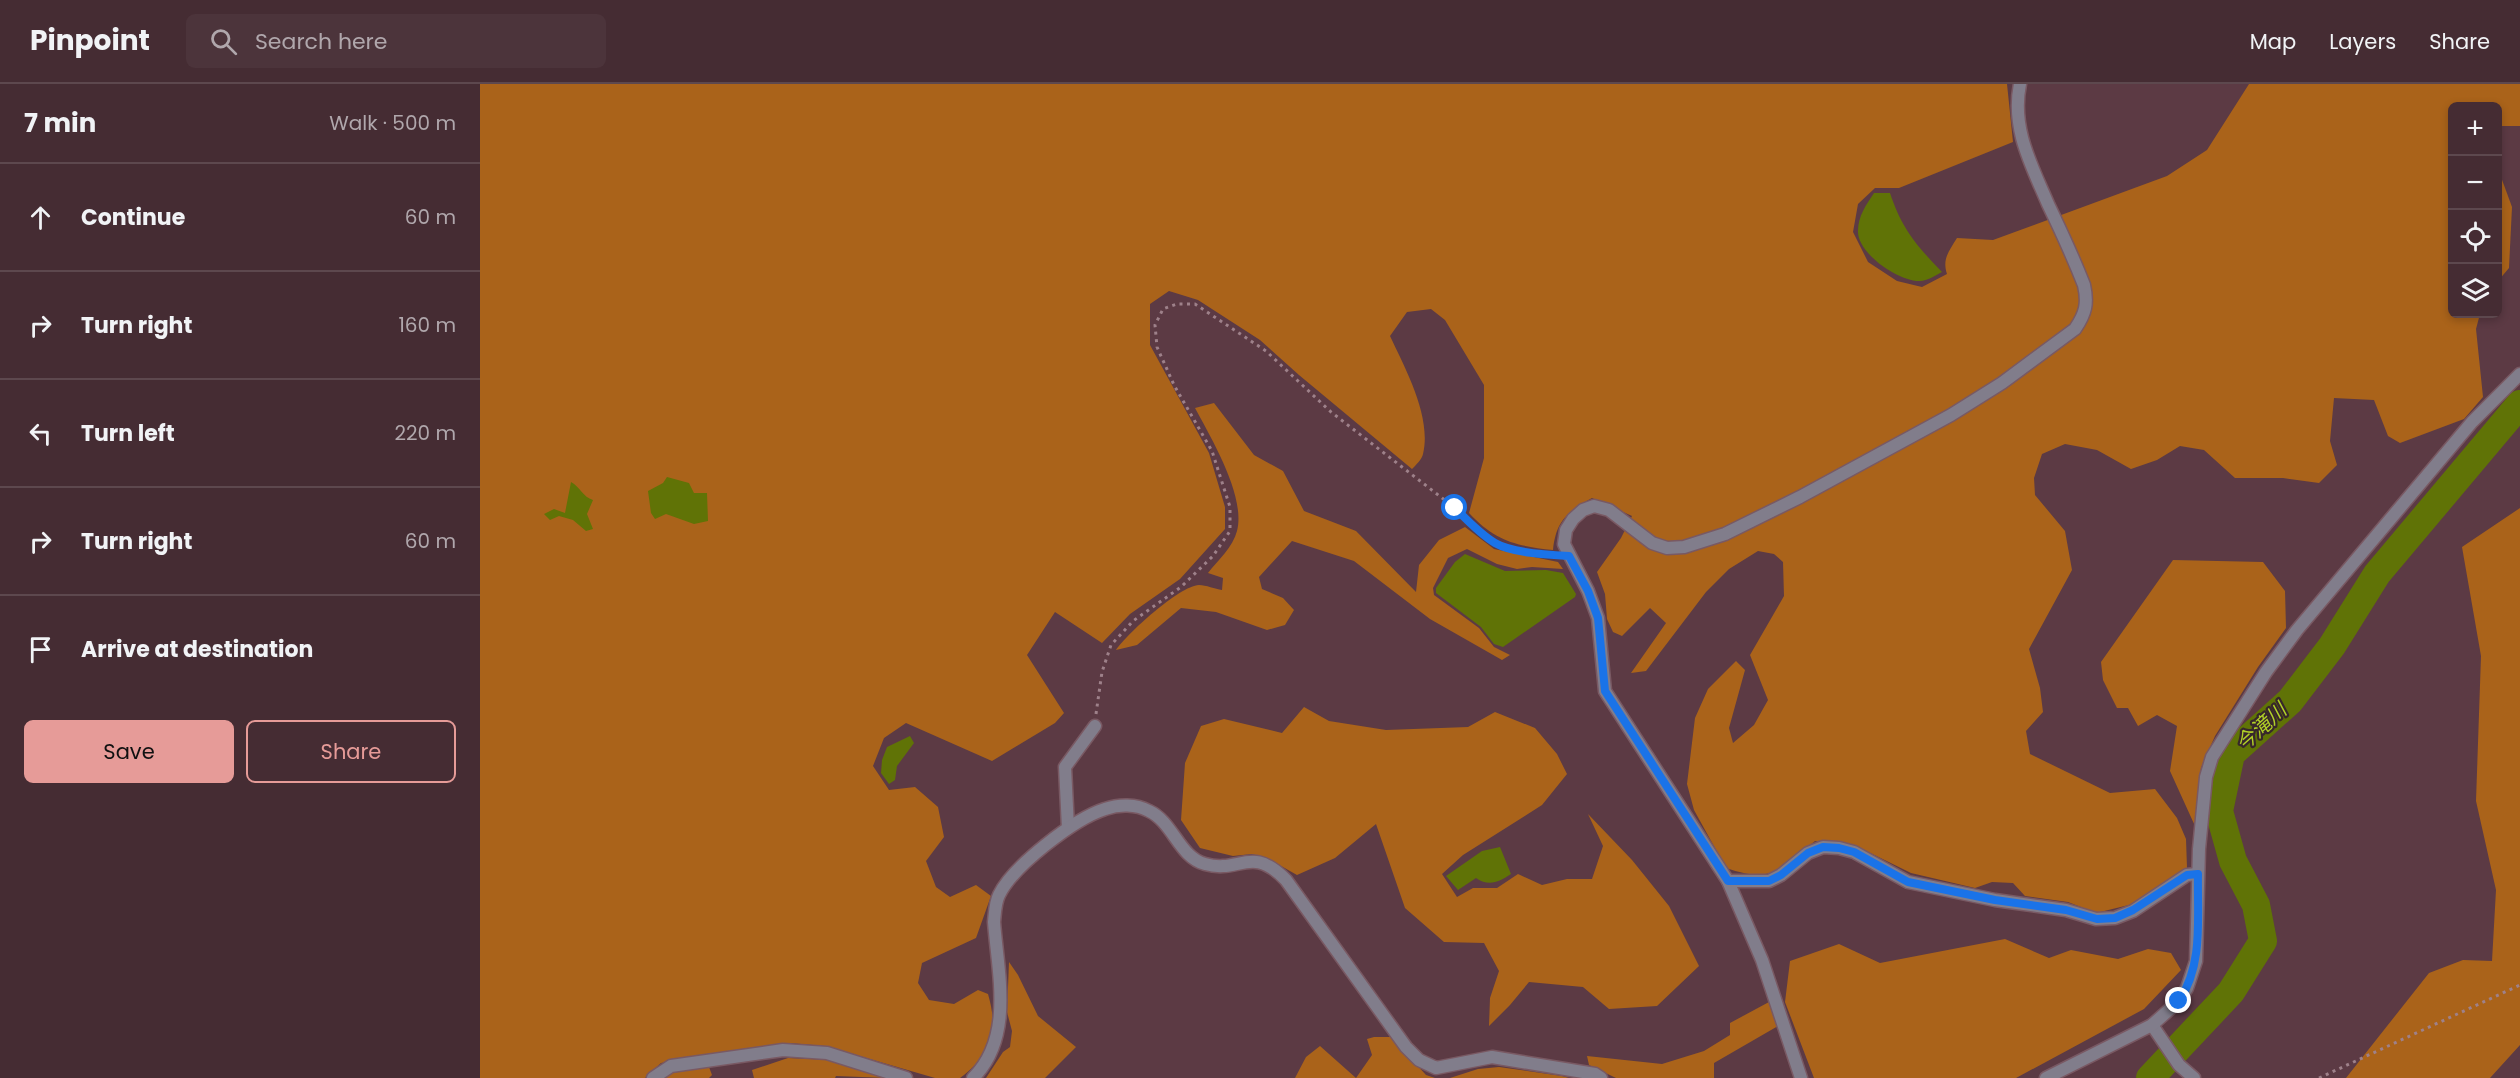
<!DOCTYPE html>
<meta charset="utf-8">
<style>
body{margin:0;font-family:Poppins,"Noto Sans JP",sans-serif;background:#4c343b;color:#f1f3f6}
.controls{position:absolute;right:18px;top:18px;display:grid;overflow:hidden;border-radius:9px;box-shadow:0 3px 9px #0003}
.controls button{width:54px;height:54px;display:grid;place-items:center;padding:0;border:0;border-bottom:2px solid #5d484e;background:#452c33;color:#f1f3f6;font:30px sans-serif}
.stop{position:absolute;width:18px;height:18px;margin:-14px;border:4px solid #1a73e8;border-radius:50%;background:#fff}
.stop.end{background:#1a73e8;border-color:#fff;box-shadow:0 2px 6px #0008}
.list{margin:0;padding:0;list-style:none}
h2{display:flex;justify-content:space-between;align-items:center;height:78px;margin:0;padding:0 24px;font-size:26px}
h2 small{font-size:20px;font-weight:400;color:#b0a7ac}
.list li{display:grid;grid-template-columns:39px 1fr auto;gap:18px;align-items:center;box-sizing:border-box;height:108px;padding:0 24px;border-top:2px solid #5d484e}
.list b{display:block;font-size:22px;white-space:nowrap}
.list em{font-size:20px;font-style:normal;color:#b0a7ac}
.actions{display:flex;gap:12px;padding:18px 24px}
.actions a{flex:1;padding:14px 0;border:2px solid #e69b98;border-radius:9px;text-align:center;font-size:21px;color:#e69b98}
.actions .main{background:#e69b98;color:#111}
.icon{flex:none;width:33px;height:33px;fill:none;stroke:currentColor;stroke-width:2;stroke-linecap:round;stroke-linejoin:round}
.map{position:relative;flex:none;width:2040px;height:994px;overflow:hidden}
header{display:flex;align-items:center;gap:36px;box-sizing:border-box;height:84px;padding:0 30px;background:#452c33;border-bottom:2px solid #5d484e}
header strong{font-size:28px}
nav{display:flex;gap:33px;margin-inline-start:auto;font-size:21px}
.search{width:420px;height:54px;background:#4c343b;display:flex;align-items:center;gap:15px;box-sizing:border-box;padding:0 21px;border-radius:9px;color:#b0a7ac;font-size:22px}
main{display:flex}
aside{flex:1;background:#452c33}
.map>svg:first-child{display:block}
</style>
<header>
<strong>Pinpoint</strong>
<div class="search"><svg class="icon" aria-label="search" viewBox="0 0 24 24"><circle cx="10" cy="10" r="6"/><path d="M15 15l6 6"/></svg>Search here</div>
<nav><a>Map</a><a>Layers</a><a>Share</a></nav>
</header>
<main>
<aside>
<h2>7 min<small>Walk · 500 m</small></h2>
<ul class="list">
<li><svg class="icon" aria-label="ahead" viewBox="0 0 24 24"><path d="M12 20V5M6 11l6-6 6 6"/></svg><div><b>Continue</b></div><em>60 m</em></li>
<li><svg class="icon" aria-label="right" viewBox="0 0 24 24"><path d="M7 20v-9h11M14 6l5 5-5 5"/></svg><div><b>Turn right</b></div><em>160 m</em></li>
<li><svg class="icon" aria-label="left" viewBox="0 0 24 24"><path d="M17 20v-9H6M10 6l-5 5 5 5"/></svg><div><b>Turn left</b></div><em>220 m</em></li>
<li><svg class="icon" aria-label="right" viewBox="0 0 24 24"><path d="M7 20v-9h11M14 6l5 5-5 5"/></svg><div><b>Turn right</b></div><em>60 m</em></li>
<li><svg class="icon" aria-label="arrive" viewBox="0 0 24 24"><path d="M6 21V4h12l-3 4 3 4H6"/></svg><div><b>Arrive at destination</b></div></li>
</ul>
<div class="actions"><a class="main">Save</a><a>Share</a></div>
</aside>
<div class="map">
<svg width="2040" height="994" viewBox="0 0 2040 994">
<rect width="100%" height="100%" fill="#5c3a44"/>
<g fill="#aa631a">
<path d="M0,0H1527L1533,58L1419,104H1395L1378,120L1373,148L1388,178L1417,197L1442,203L1467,190C1462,175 1469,167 1477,154L1513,156L1687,92L1727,66L1769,0H2040V42H2018V22H1972V40H1969L1968,86L1972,87V230H2000L1996,245L2003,313L1984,335L1920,359L1908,352L1894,316L1854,314L1850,357L1857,381L1839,399L1803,394H1755L1724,366L1700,362L1677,376L1651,385L1617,366L1585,360L1562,370L1554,394L1555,411L1585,447L1592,486L1549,565L1560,604L1563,628L1546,647L1550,670L1630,709L1675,705L1697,734L1706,755L1707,784L1653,820L1616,829L1588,818L1545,812L1533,799L1512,798L1495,804L1431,789L1374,761L1335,757C1300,785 1293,800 1246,784L1214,726L1207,700L1215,634L1228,605L1256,577L1265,586L1249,644L1253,659L1274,641L1288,616L1270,571L1304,512L1303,478L1294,470L1278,467L1249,485L1226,508L1166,587L1151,589L1186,539L1170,524L1142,552L1133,548L1127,535L1125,510L1117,488L1141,454L1152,432L1112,414C1087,428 1076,437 1073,466C1036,462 1015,457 989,429L1004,374V301L965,236L951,225L927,228L910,252C925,284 952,333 943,370C942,375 936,381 932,385L819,291L780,256L718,216L689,207L670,220V261L729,369L745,423V445L700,495L650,530L622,559L575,528L547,571L584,629L575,639L512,677L426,639L404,654L393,682L409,706L435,703L458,723L464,753L446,777L456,803L470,813L496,801L511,812L496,854L442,879L438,899L449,916L474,920L498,906L508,910C519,948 512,970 480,994H455L345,962L309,959L181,979L165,994H0Z"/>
<polygon points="2018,93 2021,93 2032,123 2029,184 2018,197"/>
<path d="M734,319L774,371L803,387L824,427L876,447L936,508L939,481L959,456L985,443L1014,465L1078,478L1083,485L1052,483L1037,485L1017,480L987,465L968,474L953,504L954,511L999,544L1014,563L1030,571L1022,576L950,535L874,477L812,457L779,493L782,505L803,514L814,526L805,541L787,546L736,528L701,524L657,561L636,566C647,550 699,502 719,501C726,501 735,505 742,506L743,494L728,489C738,476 753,463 757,447C766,412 731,354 715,324Z"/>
<polygon points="2040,424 2040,961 2010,994 1866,994 1949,889 1983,876 2012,877 2016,806 1996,717 2001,572 1982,463"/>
<polygon points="1693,476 1783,478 1805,507 1806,544 1778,583 1735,652 1721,684 1715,742 1690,687 1697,642 1677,631 1658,642 1648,624 1637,624 1623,596 1621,578"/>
<polygon points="824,623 849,637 906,646 988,643 1015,628 1055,644 1077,670 1087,690 1062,721 983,771 962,790 977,813 993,804 1017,804 1038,790 1062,801 1087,795 1112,795 1123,762 1108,730 1152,776 1189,822 1219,882 1177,922 1129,925 1103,903 1049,898 1030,921 1009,942 1010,914 1019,887 1004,859 964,858 925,824 896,740 855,774 817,791 787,774 772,770 753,772 720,764 701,736 705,679 721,642 744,635 802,649"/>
<polygon points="1525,855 1569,874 1591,866 1638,875 1668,865 1691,869 1701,886 1664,925 1536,994 1334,994 1305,918 1310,877 1359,860 1400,879"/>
<polygon points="529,878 538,891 558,932 596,963 565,994 506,994 523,968 530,963 532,947 527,928"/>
<polygon points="1289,918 1298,942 1234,979 1234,994 1136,994 1109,981 1107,972 1182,980 1224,967 1250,951 1250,939"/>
<polygon points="894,953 911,953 946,991 955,994 815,994 826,973 840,962 876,994 892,971 887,955"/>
<polygon points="308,974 351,976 407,994 356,992 355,994 274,994 272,986"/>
<polygon points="229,983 232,991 229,994 183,994 193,987"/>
<polygon points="1019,983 1082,992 1089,994 970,994 998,985"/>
</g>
<g fill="#607306">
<path d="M1394,109H1410C1422,145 1436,161 1462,188C1456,191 1447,197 1440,197C1419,198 1377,169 1378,147C1378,132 1386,121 1394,109Z"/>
<polygon points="187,393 209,399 214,409 227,409 228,437 214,440 186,430 175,435 171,429 168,407 183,399"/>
<path d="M91,398C100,403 103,413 113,416L107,430L113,445L106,447L93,436L79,432L70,436L64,430L74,425L85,429Z"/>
<polygon points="985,470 1025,487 1066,486 1083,489 1096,510 1095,513 1023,563 1014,560 1001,543 956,509 956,504 975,478"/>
<polygon points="430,652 434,659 417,682 415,696 409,700 401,689 402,676 407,663"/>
<path d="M1020,763L1031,790C1019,798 1009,803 996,794L978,806L966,792L1002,767Z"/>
</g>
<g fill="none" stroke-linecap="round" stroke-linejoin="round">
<polyline stroke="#607306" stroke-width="28" points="1670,994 1751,908 1783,857 1776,821 1753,777 1739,727 1751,670 1810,617 1852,562 1897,490 2040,320"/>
<g stroke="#795963" stroke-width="15">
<g id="street">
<polyline points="588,744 585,683 615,642"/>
<polyline points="1248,797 1289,797 1301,791 1328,769 1343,763 1359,764 1374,768 1428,798 1515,816 1586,826 1616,835 1635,834 1653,827 1707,791 1717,790"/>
<polyline points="1672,941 1699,981 1714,994"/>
<polyline points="173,994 191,982 303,966 347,969 426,994"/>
<path d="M493,994C534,953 518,890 514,838C515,829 515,819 519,811C533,782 594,735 625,725C639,720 656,720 669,727C693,738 699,773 725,780C760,790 771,760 806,796L926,963L939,976L956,984L1012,973L1115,990L1121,994"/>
<path d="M1321,994L1282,876L1248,797L1125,607L1118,534L1108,507L1084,460L1086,446L1093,435L1103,426L1114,422L1129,426L1172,459L1187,464L1204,463L1245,450L1320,413L1471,331L1522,299L1595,245C1606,229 1608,219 1604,201C1593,173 1581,147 1568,120C1551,80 1531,44 1540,0"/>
<polyline points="1566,994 1672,941 1699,917 1707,904 1716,877 1719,765 1726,693 1732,673 1786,588 1817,546 1992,338 2040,290"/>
</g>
</g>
<g stroke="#9e818a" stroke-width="3" stroke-dasharray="3 4.5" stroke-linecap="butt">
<path d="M616,630L622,588L631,561L653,537L701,503L733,472L750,447V423L732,367L694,301L677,263L675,241L683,225L697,220H715L786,267L851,328L975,424C1010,460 1026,467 1075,471"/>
<polyline points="1839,994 2040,901"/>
</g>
<use href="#street" stroke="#817d8b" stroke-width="12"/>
</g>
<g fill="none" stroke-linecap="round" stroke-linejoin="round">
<path stroke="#1a73e8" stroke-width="8" d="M975,424C988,437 1000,450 1015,459C1032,469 1068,471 1089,472L1108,507L1118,534L1125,607L1248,797H1289L1301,791L1328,769L1343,763L1359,764L1374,768L1428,798L1515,816L1586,826L1617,835L1635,834L1653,826L1707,791L1718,790C1717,832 1724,880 1699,917"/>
</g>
<g text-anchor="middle" stroke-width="4.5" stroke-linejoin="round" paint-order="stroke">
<g font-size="20" font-style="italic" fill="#b2d128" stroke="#37272b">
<text transform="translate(1781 643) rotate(-42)" y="7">今滝川</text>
</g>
</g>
</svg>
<div class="controls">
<button>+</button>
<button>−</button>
<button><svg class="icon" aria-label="locate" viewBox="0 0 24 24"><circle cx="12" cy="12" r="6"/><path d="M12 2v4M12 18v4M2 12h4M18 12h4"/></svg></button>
<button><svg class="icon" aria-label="layers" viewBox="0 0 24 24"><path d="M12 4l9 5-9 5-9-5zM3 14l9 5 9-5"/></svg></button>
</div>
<div class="stop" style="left:975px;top:424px"></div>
<div class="stop end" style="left:1699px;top:917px"></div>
</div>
</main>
